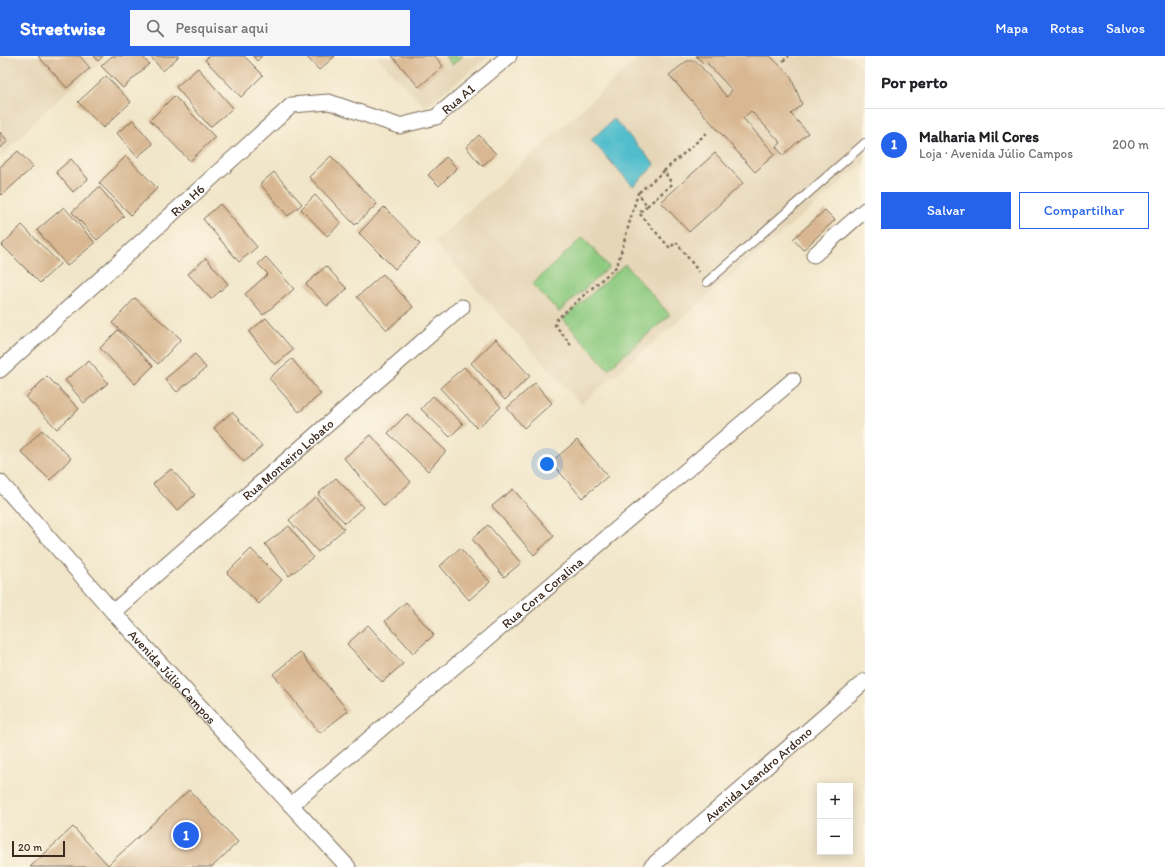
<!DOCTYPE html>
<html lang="pt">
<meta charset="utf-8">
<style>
body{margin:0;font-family:Itim,sans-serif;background:#f6f6f6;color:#202124}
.controls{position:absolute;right:12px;bottom:12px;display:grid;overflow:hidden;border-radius:0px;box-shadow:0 2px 10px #0003}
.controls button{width:36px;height:36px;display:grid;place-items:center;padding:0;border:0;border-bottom:1px solid #e0e0e0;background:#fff;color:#202124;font:20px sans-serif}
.scale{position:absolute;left:12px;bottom:10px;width:53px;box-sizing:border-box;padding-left:4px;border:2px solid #3b2a1e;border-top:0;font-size:11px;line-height:14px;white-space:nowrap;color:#3b2a1e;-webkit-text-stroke:3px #fcf5e5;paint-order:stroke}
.you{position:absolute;left:547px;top:408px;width:14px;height:14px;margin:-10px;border:3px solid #fff;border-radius:50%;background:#1a73e8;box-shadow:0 0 0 6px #1a73e833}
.badge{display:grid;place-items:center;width:26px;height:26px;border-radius:50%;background:#2563eb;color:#fff;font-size:13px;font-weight:700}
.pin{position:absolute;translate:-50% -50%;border:2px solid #fff;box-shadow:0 1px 4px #0006}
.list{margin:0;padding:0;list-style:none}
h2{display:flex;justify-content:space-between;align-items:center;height:52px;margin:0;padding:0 16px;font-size:17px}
h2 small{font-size:13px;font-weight:400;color:#757577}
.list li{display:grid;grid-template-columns:26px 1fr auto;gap:12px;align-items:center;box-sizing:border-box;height:72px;padding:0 16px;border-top:1px solid #e0e0e0}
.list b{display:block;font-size:15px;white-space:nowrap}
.list p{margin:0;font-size:13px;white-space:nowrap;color:#757577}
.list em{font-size:13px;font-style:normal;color:#757577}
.actions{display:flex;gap:8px;padding:12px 16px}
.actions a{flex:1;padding:9px 0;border:1px solid #2563eb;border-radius:0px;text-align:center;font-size:14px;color:#2563eb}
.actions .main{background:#2563eb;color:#fff}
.icon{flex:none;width:22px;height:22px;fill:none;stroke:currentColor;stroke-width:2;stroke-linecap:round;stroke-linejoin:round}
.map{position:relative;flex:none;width:865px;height:811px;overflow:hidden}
header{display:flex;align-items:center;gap:24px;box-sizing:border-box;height:56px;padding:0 20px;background:#2563eb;color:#fff}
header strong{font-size:19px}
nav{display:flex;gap:22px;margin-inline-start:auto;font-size:14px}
.search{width:280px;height:36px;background:#f6f6f6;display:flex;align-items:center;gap:10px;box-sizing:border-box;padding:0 14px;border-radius:0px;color:#757577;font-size:15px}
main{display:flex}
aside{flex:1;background:#fff}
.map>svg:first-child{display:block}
</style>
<header>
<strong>Streetwise</strong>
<div class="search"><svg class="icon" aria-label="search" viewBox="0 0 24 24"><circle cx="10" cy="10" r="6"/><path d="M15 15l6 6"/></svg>Pesquisar aqui</div>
<nav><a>Mapa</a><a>Rotas</a><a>Salvos</a></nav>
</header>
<main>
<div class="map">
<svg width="865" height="811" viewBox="0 0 865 811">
<rect width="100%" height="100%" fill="#fcf5e5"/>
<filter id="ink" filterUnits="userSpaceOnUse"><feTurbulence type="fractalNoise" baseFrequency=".025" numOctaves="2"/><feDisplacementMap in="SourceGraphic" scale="8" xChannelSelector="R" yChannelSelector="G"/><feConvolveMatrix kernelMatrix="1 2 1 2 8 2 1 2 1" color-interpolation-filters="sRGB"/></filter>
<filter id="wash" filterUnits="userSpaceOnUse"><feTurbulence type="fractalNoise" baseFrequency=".012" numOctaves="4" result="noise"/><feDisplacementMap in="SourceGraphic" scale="16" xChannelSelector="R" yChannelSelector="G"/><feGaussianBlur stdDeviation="0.9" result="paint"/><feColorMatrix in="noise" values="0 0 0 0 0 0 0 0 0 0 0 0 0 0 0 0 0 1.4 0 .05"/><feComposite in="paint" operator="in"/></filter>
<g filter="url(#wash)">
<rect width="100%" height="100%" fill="#f1e6c9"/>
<g fill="#e5d6b7">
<polygon points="0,0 108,0 37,62 0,103"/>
<polygon points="376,0 489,0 425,51"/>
<polygon points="641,0 851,0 865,16 865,106 581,348 434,186"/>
</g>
<g fill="#8ecb81" stroke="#647a50">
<polygon points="445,0 463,0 452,9"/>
<polygon points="583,181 609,211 559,256 532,228"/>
<polygon points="625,208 670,259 608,313 563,263"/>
</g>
<polygon fill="#51bdcc" stroke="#467475" points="614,63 655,109 633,130 591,84"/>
<g id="blocks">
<g fill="#d8b792">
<polygon points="38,0 80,0 90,12 67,32"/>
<polygon points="94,0 103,0 98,5"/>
<polygon points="112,0 142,0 149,8 123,32 101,10"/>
<polygon points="150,0 179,0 163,15"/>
<polygon points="209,0 244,0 263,19 241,41 205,4"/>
<polygon points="253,0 262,0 257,5"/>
<polygon points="306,0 335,0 319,14"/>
<polygon points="392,0 435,0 443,10 419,31"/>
<polygon points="696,0 770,0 790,19 802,48 791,58 808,77 783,99 776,91 781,87 751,55 743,62 775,98 755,116 669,19 687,5 696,5 727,41 732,34 706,6 704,8"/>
<polygon points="198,12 233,52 210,71 176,31"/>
<polygon points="106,20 131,46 103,72 78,46"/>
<polygon points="174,40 215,81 190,105 150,64"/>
<polygon points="133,64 153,88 137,101 117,77"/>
<polygon points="0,76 8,85 0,92"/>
<polygon points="479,79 496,98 482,110 466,91"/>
<polygon points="18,95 33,111 2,139 0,137 0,111"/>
<polygon points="715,97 743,127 689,176 661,146"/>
<polygon points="126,100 157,132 131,159 99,127"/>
<polygon points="331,100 377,148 355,169 309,121"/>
<polygon points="446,101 457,112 439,130 428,119"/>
<polygon points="71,103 88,123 73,136 56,116"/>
<polygon points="274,116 302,148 288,160 260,128"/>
<polygon points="99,131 124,160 97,184 72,156"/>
<polygon points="315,139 341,167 327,180 301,153"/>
<polygon points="220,148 257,191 239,206 203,163"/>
<polygon points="64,151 95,187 67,210 37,174"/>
<polygon points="384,151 420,188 395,213 359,177"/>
<polygon points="825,154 835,164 803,194 793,183"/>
<polygon points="22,169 60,208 40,227 2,189"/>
<polygon points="266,201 294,233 263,259 245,238 268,218 258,208"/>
<polygon points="206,202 228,228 211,243 188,218"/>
<polygon points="326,210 347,233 327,250 306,228"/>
<polygon points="383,218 413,251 387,274 357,241"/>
<polygon points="135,242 181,283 158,308 112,267"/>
<polygon points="266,262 293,294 275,309 249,276"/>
<polygon points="118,274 153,310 135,328 100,292"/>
<polygon points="496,283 530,320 505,344 471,307"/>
<polygon points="195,298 206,312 177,336 165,323"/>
<polygon points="292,303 321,338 299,356 269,322"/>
<polygon points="89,305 108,327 84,347 65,324"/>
<polygon points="464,311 501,351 477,372 440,332"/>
<polygon points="47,320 79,353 57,373 26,341"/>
<polygon points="535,327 552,347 524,372 507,352"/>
<polygon points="433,340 463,368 450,381 421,353"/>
<polygon points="232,356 262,390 244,406 214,372"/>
<polygon points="407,358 446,395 428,415 388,377"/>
<polygon points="42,374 71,402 50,424 21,396"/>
<polygon points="371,379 411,426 384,450 344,402"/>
<polygon points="577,384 608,420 582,442 551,406"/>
<polygon points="171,413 195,439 177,455 153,428"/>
<polygon points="336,422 363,451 345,467 318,438"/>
<polygon points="513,433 554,480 534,499 492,450"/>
<polygon points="315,441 344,473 318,496 289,464"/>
<polygon points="488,469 521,507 504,521 472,483"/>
<polygon points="289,470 313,501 289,520 265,488"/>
<polygon points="460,492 490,526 469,544 440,510"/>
<polygon points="251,493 282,524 259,548 227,517"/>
<polygon points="406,546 434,579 413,597 385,565"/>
<polygon points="368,569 403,608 382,626 347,588"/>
<polygon points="300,596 348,655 320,677 273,618"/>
<polygon points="189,734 238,786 212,811 30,811 73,771 108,809"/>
</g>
</g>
</g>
<g filter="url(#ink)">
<use href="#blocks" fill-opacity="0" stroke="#7b6c5a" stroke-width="1"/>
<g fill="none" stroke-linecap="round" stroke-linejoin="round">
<g stroke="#7b6c5a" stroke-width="10">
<polyline id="service" points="707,226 865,87"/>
</g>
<g stroke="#7b6c5a" stroke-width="17">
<g id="minor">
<polyline points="814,199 865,154"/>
<path id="s1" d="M0,314L292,49L329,46L399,70L436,61L509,0"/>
<path id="s2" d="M0,426L113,556L348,811"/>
<path id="s3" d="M113,556L462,251"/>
<path id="s4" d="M291,749L793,324"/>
<path id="s5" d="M651,811L865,625"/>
</g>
</g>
<g stroke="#7b6c5a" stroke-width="2.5" stroke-dasharray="3 3" stroke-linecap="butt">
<polyline points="783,5 789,0"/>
<polyline points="664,115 708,76"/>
<polyline points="647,150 639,157 670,192 676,186 699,216"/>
<polyline points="571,289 555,269 557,263 617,210 638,137 647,150 672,128 664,115 638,137"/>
</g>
<use href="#service" stroke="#fff" stroke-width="8"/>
<use href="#minor" stroke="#fff" stroke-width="15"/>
</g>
</g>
<g text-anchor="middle" stroke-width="3" stroke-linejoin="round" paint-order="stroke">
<g font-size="13" fill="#3b2a1e" stroke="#fcf5e5">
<text dy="5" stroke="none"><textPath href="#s1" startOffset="572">Rua A1</textPath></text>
<text dy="5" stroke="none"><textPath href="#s1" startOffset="253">Rua H6</textPath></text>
<text dy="5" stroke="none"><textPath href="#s3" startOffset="232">Rua Monteiro Lobato</textPath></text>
<text dy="5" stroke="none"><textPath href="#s4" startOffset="329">Rua Cora Coralina</textPath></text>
<text dy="5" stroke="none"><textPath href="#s2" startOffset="260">Avenida Júlio Campos</textPath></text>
<text dy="5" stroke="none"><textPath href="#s5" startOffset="142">Avenida Leandro Ardono</textPath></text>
</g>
</g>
</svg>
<div class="controls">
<button>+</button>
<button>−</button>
</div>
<div class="scale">20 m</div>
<div class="you"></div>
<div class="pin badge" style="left:186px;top:779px">1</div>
</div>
<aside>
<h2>Por perto<small></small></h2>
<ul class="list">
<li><span class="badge">1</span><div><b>Malharia Mil Cores</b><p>Loja · Avenida Júlio Campos</p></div><em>200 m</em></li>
</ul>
<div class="actions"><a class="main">Salvar</a><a>Compartilhar</a></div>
</aside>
</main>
